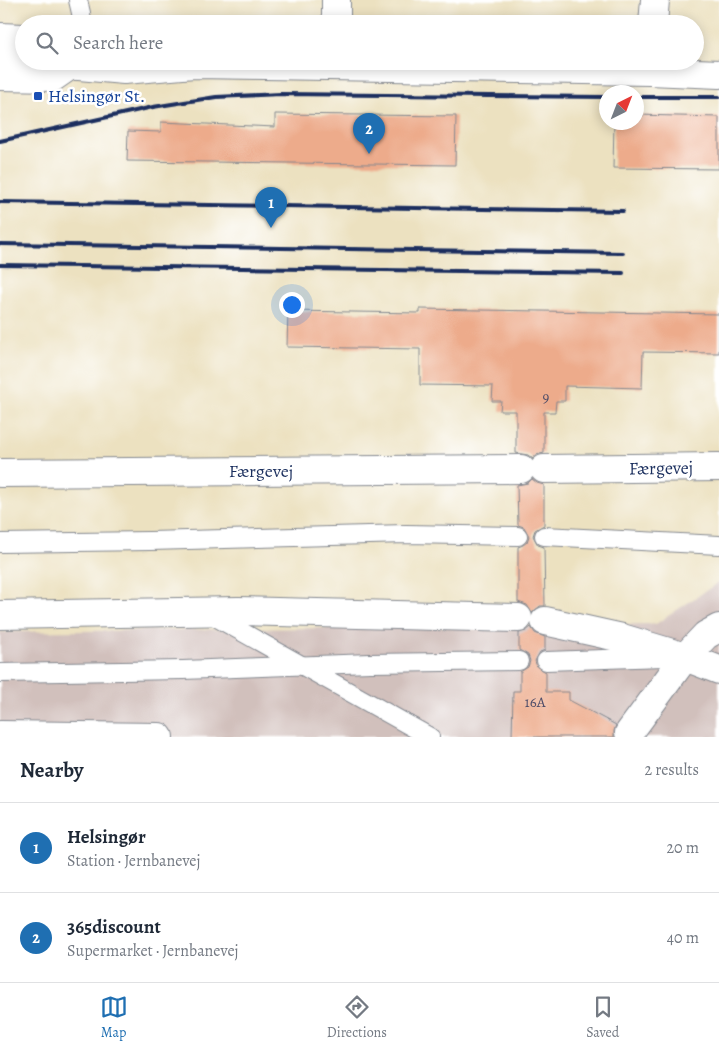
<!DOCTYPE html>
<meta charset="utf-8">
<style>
body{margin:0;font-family:Alegreya,serif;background:#f6f6f7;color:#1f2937}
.compass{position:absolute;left:599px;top:85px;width:45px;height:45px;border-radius:50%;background:#fff;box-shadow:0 2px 12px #0003;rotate:42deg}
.you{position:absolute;left:291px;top:304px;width:18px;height:18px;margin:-12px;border:4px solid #fff;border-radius:50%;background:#1a73e8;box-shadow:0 0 0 8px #1a73e833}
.badge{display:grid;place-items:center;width:32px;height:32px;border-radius:50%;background:#1f6fb2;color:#fff;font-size:16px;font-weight:700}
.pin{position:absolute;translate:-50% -41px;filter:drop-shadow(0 1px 2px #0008)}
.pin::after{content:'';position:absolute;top:26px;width:18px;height:15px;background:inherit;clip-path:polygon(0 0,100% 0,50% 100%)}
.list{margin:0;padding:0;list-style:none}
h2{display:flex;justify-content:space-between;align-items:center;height:65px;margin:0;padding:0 20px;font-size:21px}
h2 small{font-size:16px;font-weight:400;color:#747a83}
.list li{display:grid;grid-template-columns:32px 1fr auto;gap:15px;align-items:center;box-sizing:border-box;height:90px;padding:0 20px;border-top:1px solid #e0e1e3}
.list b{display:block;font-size:19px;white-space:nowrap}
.list p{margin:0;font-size:16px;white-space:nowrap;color:#747a83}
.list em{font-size:16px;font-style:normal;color:#747a83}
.icon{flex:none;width:28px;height:28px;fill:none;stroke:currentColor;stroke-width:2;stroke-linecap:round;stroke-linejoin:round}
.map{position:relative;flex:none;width:719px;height:737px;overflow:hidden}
.search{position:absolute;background:#fff;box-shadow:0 2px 12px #0003;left:15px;right:15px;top:15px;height:55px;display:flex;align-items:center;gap:12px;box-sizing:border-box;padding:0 18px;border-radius:28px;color:#747a83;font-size:19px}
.sheet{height:245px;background:#fff}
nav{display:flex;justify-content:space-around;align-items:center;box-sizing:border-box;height:70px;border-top:1px solid #e0e1e3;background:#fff;font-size:14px;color:#747a83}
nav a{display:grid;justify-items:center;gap:2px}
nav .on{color:#1f6fb2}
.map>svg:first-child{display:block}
</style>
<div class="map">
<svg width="719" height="737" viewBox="0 0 719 737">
<rect width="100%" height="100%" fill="#fff"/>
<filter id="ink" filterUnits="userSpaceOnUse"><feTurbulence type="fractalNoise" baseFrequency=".02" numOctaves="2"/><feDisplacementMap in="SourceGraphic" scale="10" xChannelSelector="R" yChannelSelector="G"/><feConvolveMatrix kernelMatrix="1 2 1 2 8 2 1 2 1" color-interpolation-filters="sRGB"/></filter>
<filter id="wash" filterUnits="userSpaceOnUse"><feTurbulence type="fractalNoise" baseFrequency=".0096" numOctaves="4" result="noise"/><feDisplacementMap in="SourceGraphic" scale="20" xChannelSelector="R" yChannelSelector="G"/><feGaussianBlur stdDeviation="1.12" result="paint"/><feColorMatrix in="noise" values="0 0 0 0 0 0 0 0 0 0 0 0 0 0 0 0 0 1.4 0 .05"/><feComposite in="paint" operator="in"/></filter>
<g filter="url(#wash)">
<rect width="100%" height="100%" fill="#ece1c0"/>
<polygon fill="#d1c0bc" points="719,582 719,737 0,737 0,632 656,624"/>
<g id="blocks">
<g fill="#edab8b">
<polygon points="275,114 456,116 455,165 127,161 128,131 161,132 161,122 275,127"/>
<polygon points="636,115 719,117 719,169 613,168 614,122 636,122"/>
<polygon points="420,309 719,314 719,353 643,352 642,388 565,386 565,401 556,401 555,412 544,412 544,453 536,455 533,459 528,455 516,453 516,411 500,411 501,401 492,401 493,386 420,385 420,349 287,347 288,311 420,313"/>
<polygon points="532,479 537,483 544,485 544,525 535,530 533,536 538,545 544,547 545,606 540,606 532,613 527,605 518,602 518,547 523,545 527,542 529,536 524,527 518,525 517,485 528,483"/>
<polygon points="531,627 535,633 545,637 545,650 540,652 535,661 537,667 546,672 546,692 569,692 569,700 616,725 614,731 614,737 512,737 513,691 520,691 520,672 528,667 530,661 528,655 519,650 519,633 526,631"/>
</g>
</g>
</g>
<g filter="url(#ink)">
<use href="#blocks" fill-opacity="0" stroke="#84888f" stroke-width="1"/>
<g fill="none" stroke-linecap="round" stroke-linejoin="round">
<g stroke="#84888f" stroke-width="20">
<g id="lane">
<polyline points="78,0 81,13 82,24"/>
<polyline points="0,81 55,82 78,66"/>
<polyline points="544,536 719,545"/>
<polyline points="0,543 150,541 406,534 518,536"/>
<polyline points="210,614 430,737"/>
<polyline points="546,661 663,657"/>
<polyline points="0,673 183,670 370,663 519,661"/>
</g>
</g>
<g stroke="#84888f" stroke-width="30">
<g id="street">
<polyline points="336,0 336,24"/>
<polyline points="653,24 655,0"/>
</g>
</g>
<g stroke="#84888f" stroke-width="30">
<g id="secondary">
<polyline points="0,37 24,38"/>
<polyline points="0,64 79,66 124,70 194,64 650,71 719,74"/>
<polyline points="544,469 719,467"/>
<polyline points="0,473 521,469"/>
<polyline points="685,657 706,635 719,628"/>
</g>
</g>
<g stroke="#84888f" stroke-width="30">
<g id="primary">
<polyline points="0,615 238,611 518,618"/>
<polyline points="545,621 622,638 685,657 719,670"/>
<polyline points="629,733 685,657"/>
<polyline points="0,735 159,737"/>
</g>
</g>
<use href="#lane" stroke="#fff" stroke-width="18"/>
<use href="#street" stroke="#fff" stroke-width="28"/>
<use href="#secondary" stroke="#fff" stroke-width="28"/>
<use href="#primary" stroke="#fff" stroke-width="28"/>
<g stroke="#1b2f5e" stroke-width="4">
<polyline points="636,97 719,97"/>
<polyline points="0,141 153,107 216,97 281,94 606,97"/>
<polyline points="0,202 623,211"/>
<polyline points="0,244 623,253"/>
<polyline points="0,265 623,273"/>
</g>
</g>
</g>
<rect fill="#1a4fb4" stroke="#fff" stroke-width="2" x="33" y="91" width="10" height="10" rx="2.5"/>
<g text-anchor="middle" stroke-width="5" stroke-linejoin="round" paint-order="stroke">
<g font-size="15" fill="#504e69">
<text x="546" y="402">9</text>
<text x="535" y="707">16A</text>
</g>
<g font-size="18" fill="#164399" stroke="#fff" text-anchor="start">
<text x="48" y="102">Helsingør St.</text>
</g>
<g font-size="18" fill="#1b2f5e" stroke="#fff">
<text transform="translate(661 468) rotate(-1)" y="6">Færgevej</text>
<text x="261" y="477">Færgevej</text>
</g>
</g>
</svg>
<svg class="compass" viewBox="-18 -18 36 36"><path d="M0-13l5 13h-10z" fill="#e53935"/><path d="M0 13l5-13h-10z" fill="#747a83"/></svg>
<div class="you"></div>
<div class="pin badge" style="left:271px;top:228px">1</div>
<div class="pin badge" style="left:369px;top:154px">2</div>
<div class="search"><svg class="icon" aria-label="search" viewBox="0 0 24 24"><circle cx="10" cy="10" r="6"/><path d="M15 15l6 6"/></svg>Search here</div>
</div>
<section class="sheet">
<h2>Nearby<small>2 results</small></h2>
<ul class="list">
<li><span class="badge">1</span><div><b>Helsingør</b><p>Station · Jernbanevej</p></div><em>20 m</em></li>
<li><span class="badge">2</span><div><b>365discount</b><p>Supermarket · Jernbanevej</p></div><em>40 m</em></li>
</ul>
</section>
<nav>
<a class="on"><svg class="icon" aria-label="map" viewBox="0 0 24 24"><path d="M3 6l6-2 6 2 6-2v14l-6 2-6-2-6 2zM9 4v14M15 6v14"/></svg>Map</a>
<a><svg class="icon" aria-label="directions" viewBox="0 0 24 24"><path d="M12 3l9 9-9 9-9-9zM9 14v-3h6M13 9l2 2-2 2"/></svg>Directions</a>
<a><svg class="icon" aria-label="saved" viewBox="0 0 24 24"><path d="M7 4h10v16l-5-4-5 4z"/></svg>Saved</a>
</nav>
